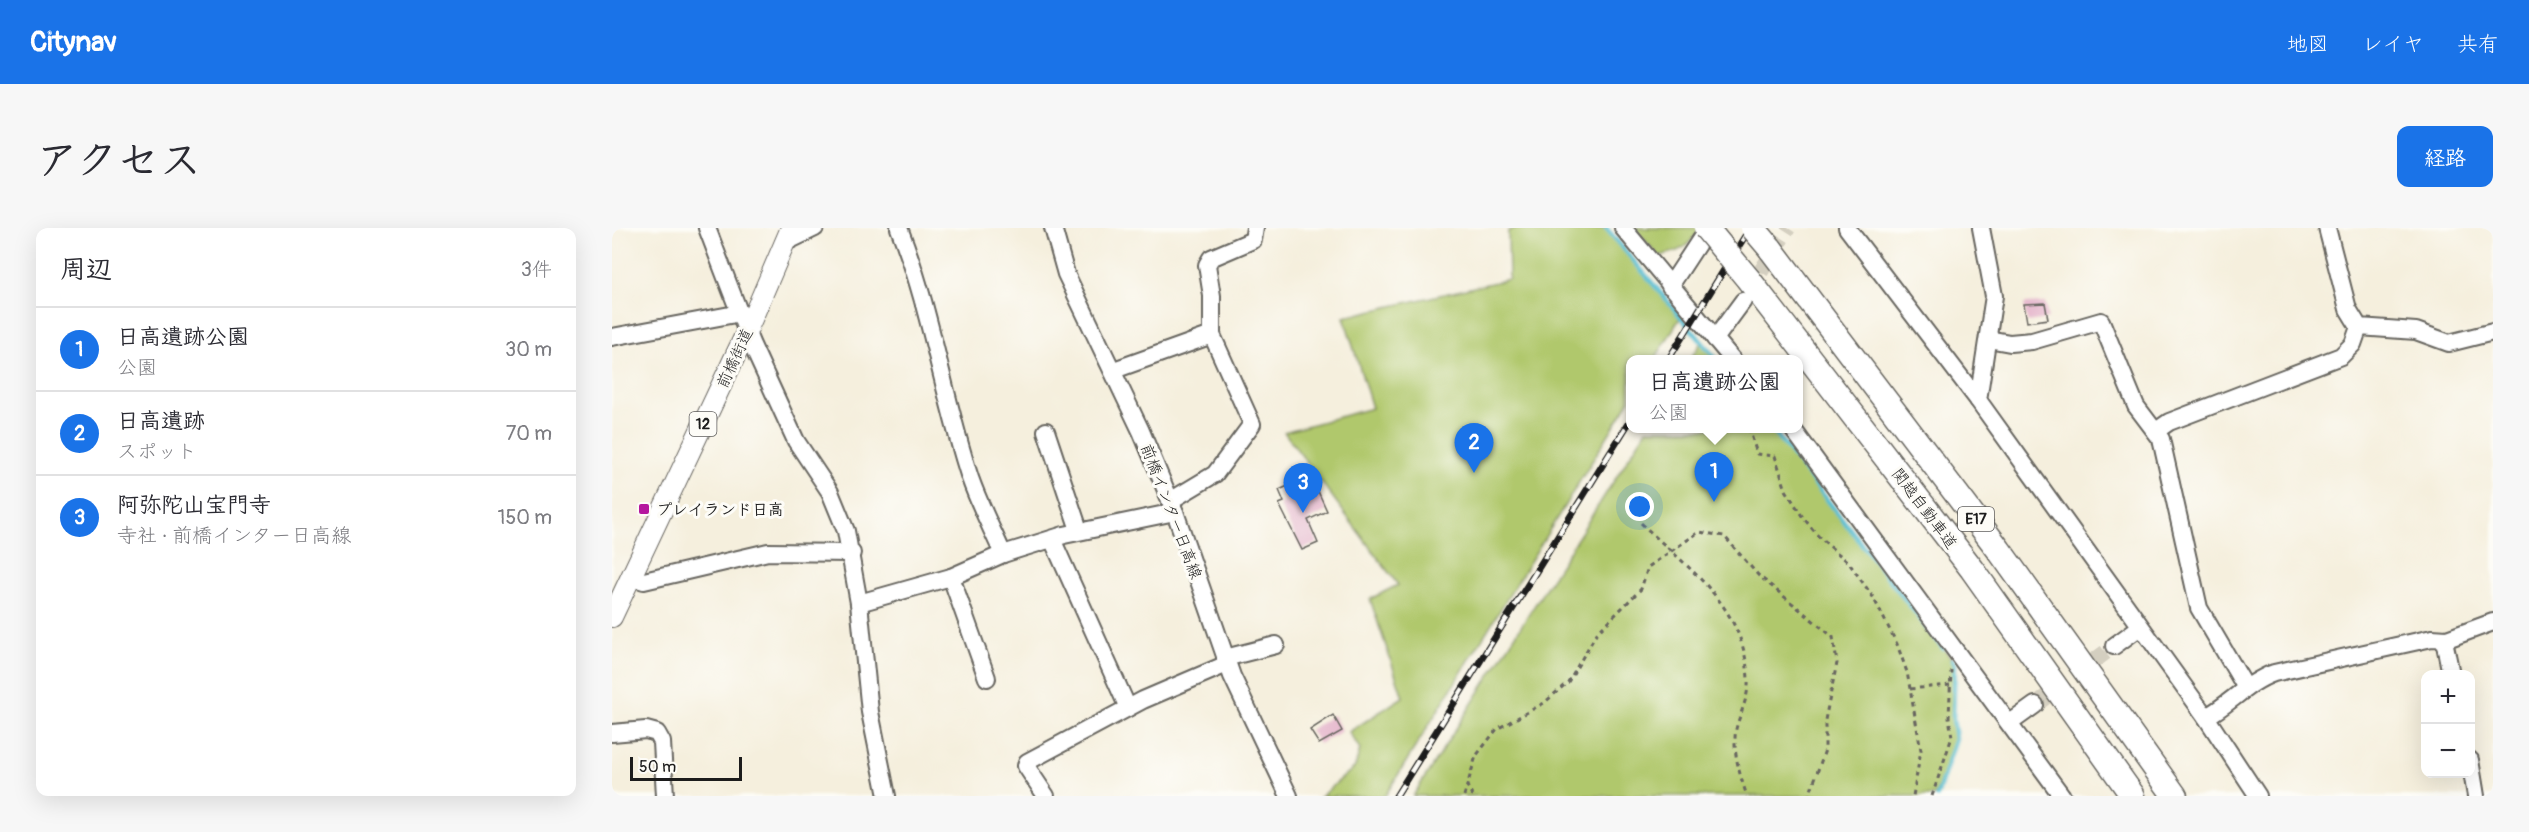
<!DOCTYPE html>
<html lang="ja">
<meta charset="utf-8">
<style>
body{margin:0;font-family:Pangolin,"Klee One",sans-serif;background:#f7f7f7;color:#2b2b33}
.controls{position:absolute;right:18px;bottom:18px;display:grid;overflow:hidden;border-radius:12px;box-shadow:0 6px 24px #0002}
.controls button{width:54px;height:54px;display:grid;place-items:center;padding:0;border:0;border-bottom:2px solid #e1e1e2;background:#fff;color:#2b2b33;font:30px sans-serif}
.scale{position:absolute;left:18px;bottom:15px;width:112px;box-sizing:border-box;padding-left:6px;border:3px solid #1c1c1c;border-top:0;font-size:16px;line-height:21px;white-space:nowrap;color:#1c1c1c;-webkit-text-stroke:4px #fdfcf7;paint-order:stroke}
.you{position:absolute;left:1028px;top:279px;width:21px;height:21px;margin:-15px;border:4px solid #fff;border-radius:50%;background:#1a73e8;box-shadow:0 0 0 9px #1a73e833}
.badge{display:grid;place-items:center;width:39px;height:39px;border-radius:50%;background:#1a73e8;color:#fff;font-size:20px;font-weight:700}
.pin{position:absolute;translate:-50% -50px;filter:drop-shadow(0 2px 3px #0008)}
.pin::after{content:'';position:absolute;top:32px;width:21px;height:18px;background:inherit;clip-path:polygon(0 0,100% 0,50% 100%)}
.popup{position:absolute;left:1014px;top:127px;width:177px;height:78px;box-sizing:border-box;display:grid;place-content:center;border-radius:12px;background:#fff;filter:drop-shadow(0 2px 4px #0005);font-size:20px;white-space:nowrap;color:#7c7c81}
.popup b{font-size:22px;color:#2b2b33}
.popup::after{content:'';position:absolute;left:50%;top:100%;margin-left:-12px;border:12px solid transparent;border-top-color:#fff}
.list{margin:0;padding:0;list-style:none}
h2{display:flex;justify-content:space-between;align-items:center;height:78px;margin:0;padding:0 24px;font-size:26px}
h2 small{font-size:20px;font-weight:400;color:#7c7c81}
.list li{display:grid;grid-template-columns:39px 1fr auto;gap:18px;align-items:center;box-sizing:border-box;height:84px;padding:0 24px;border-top:2px solid #e1e1e2}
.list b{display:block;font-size:22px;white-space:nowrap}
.list p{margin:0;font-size:20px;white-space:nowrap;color:#7c7c81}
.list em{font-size:20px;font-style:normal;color:#7c7c81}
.map{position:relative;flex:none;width:1881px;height:568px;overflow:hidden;border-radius:12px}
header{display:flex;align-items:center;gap:36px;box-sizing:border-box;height:84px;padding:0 30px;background:#1a73e8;color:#fff}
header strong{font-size:28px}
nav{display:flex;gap:33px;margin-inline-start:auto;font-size:21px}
.intro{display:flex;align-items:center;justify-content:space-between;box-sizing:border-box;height:144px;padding:0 36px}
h1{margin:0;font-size:42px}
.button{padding:15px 27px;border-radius:12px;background:#1a73e8;color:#fff;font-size:21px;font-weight:700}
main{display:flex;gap:36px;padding:0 36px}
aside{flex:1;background:#fff;border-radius:12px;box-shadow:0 6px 24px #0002}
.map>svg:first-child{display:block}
</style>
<header>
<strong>Citynav</strong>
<nav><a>地図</a><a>レイヤ</a><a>共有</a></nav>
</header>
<div class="intro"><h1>アクセス</h1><a class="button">経路</a></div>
<main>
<aside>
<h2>周辺<small>3件</small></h2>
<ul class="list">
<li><span class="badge">1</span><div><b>日高遺跡公園</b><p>公園</p></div><em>30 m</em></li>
<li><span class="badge">2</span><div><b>日高遺跡</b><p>スポット</p></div><em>70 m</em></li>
<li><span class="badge">3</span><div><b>阿弥陀山宝門寺</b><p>寺社 · 前橋インター日高線</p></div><em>150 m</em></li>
</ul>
</aside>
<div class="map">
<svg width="1881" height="568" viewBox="0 0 1881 568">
<rect width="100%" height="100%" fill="#fdfcf7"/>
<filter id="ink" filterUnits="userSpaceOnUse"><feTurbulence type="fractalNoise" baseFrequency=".0167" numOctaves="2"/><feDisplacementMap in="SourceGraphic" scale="12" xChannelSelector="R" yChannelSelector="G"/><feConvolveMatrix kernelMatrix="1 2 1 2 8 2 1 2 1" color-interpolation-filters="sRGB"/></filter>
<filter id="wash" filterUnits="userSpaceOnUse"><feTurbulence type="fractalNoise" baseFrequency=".008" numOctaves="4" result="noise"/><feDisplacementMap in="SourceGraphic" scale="24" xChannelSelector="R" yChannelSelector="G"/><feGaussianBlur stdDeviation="1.35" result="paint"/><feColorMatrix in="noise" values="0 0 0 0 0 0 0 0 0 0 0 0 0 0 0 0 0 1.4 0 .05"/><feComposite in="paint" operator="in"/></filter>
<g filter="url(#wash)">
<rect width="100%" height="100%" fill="#f5efdd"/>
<g fill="#b0c86c" stroke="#667244" stroke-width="1.5">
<polygon points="905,0 994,0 1068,90 1043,131 1018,132 1018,172 773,568 709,568 743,539 748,521 737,504 791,469 758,371 786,357 672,204 760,180 732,89 897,51 896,3"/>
<path d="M1022,0H1089C1077,18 1069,24 1047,28Z"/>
<polygon points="1090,113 1105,131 1078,131"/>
<polygon points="1035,201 1159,201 1343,435 1341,491 1344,510 1323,568 801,568"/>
</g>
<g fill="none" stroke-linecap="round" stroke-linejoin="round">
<g stroke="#56bed3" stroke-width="4.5">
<polyline points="994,0 1105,132"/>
<polyline points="1159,200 1331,420"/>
<polyline points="1325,568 1344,510 1341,491 1343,435 1340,431"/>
</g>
</g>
<g id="blocks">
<g fill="#e4b3ca">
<polygon points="1433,75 1436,91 1415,94 1412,76"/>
<polygon points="699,248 715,283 696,292 706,315 690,322 667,276 672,274 667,262"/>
<polygon points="721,487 730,503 707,516 698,502"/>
</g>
</g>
</g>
<g filter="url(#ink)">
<use href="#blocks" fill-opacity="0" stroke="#686660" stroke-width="1.5"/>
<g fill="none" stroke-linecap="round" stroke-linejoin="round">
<g stroke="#d4cfc0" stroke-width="16" stroke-dasharray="16 8" stroke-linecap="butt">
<polyline points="1136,64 1176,0"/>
<polyline points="1423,477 1502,418"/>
</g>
<g stroke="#686660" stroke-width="20">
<g id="minor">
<polyline points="95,0 139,115 184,213 218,264 234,303 247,375 258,484 275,568"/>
<path d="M287,0C319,81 331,168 358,250C367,276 380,301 391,326"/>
<polyline points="441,0 454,46 529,203 563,284 620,448 677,568"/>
<polyline points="1011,0 1121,132"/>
<polyline points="1235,0 1366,172 1594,489 1646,568"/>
<polyline points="1715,0 1736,81 1747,99 1804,103 1837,115 1881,104"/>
<polyline points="172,15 203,0"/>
<polyline points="1058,58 1096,0"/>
<polyline points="0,109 118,87 126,83"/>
<polyline points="1103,111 1131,73"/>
<polyline points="1376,111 1398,115 1420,113 1489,93 1524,178 1549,211 1587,380 1634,460"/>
<polyline points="502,142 600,107"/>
<polyline points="1366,172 1382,68 1369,0"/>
<polyline points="1180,200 1450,568"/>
<polyline points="434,203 467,302"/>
<polyline points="1544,203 1557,194 1729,128 1741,116 1747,99"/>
<polyline points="558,273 603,246 640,196 600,107 600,68 595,37 599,30 641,12 643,0"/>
<polyline points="440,311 516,480"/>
<polyline points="19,349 32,353 156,324 240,325"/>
<polyline points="339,349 375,450"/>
<polyline points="247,375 339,349 391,326 452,307 563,284"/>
<polyline points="1502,418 1528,399"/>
<polyline points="613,430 664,417"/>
<polyline points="1839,446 1833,417 1835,411 1881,394"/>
<path d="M1594,489C1618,476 1636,454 1662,445L1820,410L1835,411"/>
<polyline points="1398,495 1423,477"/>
<polyline points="0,505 34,502 45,505 50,514 53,568"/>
<polyline points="1858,532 1864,568"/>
<polyline points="434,568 414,538 415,534 531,472 615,436"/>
</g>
</g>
<g stroke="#686660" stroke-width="22">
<polyline id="major" points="0,389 134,105 179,0"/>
</g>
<g stroke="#686660" stroke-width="27">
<g id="highway">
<polyline points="1158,20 1387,322 1563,568"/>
<polyline points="1137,52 1360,341 1521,568"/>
</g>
</g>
<g stroke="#686660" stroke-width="3" stroke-dasharray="4.5 4.5" stroke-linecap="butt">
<polyline points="1137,200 1145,226 1163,228 1174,262 1190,288 1206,308 1237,335 1261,369 1285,416 1295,444 1309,522 1301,568"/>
<path d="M1029,295C1077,342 1133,377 1136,452C1137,469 1128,485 1124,501C1120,522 1128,548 1135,568"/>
<polyline points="1298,461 1338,457"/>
<polyline points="852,568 855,558"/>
<polyline points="861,568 855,558 864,528 885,501 932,475 956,454 985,405 1029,361 1036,339 1087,304 1112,308 1146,347 1221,409 1225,435 1213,492 1213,522 1197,568"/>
<polyline points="1320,568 1340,509 1337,489 1339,442"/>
</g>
<use href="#minor" stroke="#fff" stroke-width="16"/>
<use href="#major" stroke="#fff" stroke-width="20"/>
<use href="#highway" stroke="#fff" stroke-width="24"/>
<g stroke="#1c1c1c" stroke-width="7">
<g id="rail">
<polyline points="1056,132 1138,0"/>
<polyline points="784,568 1018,193"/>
</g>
</g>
<use href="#rail" stroke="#fdfcf7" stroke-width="4.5" stroke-dasharray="14" stroke-linecap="butt"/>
<g stroke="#686660" stroke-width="27" stroke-linecap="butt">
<g id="highway-bridge">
<polyline points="1094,0 1137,52"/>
<polyline points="1141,0 1158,20"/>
</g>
</g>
<use href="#highway-bridge" stroke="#fff" stroke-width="24"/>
</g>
</g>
<rect fill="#b5179e" stroke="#fdfcf7" stroke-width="2" x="26" y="275" width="12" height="12" rx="3"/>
<g text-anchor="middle" stroke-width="6" stroke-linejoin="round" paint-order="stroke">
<g fill="#fdfcf7" stroke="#605f5e" stroke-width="1.5">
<rect x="77.5" y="184" width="27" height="24" rx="4.5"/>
<rect x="1346" y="279" width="36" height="24" rx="4.5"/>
</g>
<g font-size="15" font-weight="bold" fill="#1c1c1c">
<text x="91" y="201">12</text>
<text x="1364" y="296">E17</text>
</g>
<g font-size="16" fill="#1c1c1c" stroke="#fdfcf7">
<text transform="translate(122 130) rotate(-65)" y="6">前橋街道</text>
<text transform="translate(1313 280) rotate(53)" y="6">関越自動車道</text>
<text transform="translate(560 283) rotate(69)" y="6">前橋インター日高線</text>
</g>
<g font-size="16" font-weight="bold" fill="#1c1c1c" stroke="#fdfcf7" text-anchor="start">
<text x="44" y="287">プレイランド日高</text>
</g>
</g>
</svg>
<div class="controls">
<button>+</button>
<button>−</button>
</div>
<div class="scale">50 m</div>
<div class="you"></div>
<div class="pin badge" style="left:1102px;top:274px">1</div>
<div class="popup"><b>日高遺跡公園</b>公園</div>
<div class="pin badge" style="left:862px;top:245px">2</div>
<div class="pin badge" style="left:691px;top:285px">3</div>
</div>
</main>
